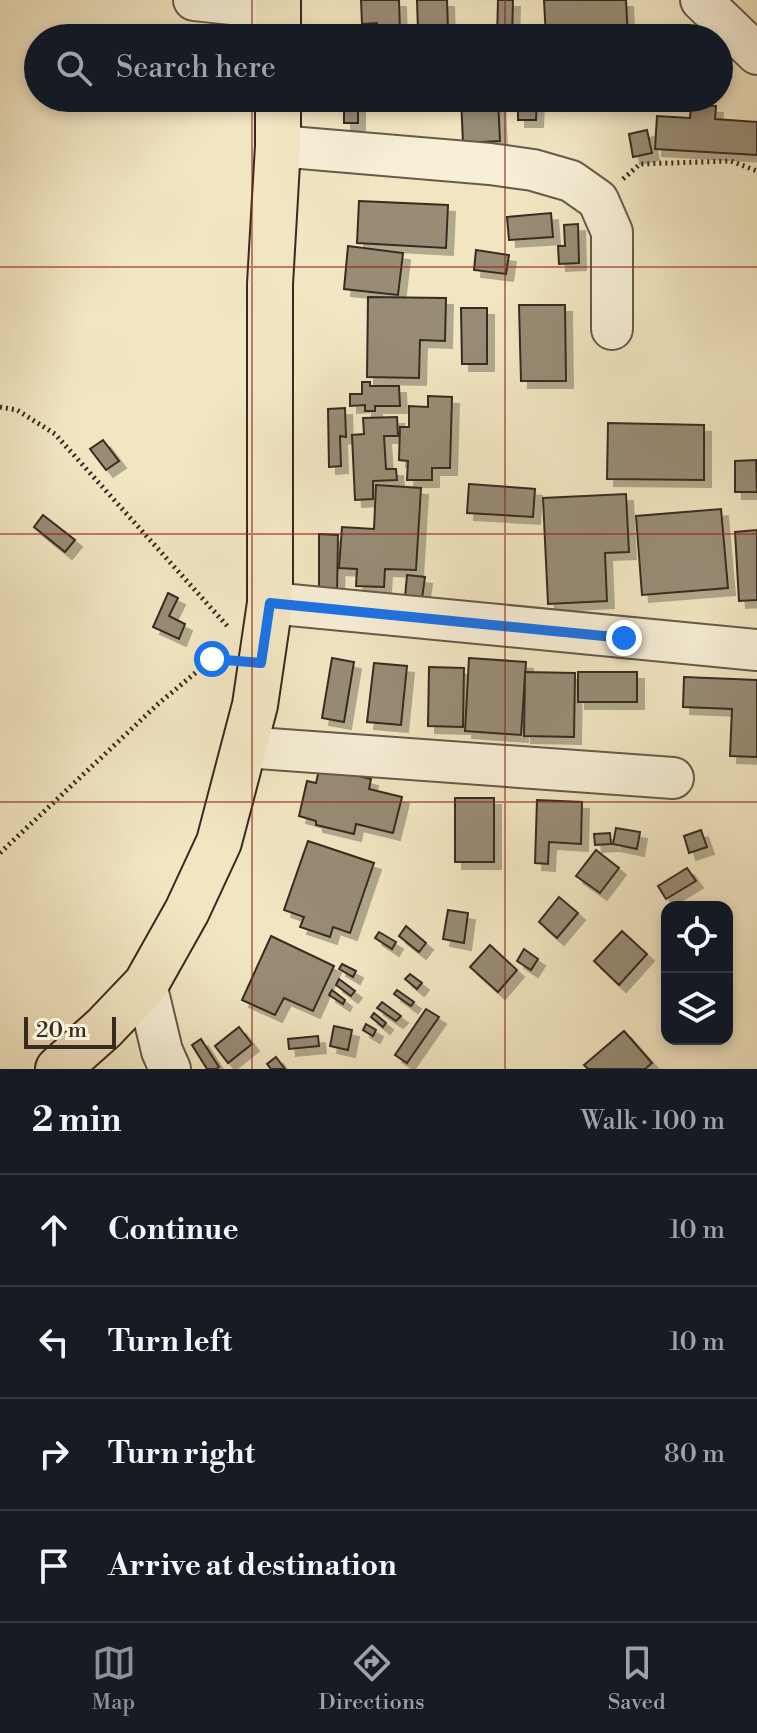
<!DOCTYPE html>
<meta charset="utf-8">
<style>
body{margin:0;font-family:"Libre Bodoni",serif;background:#242831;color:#f1f3f6}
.controls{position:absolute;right:24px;bottom:24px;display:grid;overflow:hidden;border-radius:16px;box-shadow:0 4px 12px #0003}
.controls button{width:72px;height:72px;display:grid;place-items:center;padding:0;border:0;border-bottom:2px solid #363941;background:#171b24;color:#f1f3f6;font:40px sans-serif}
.scale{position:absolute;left:24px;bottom:20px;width:92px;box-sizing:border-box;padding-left:8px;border:4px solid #372b21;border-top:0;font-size:22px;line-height:28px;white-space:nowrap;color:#372b21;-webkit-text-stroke:6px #f7efd7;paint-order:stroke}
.stop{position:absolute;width:24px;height:24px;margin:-18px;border:6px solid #1a73e8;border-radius:50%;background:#fff}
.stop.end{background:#1a73e8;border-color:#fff;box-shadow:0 2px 8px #0008}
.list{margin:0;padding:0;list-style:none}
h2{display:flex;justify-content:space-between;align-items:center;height:104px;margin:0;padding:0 32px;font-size:34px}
h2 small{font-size:26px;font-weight:400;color:#9ea1a6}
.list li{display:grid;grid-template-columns:52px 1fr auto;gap:24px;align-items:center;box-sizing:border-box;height:112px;padding:0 32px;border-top:2px solid #363941}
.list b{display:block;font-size:30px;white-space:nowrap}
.list em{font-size:26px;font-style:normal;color:#9ea1a6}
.icon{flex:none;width:44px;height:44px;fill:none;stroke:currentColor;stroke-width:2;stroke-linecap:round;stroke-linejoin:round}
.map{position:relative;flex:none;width:757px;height:1069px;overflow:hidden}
.search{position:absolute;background:#171b24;box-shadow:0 4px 12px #0003;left:24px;right:24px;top:24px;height:88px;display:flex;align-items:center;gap:20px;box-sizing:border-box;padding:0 28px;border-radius:44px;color:#9ea1a6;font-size:30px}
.sheet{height:552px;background:#171b24}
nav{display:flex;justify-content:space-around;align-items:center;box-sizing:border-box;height:112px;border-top:2px solid #363941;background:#171b24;font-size:22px;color:#9ea1a6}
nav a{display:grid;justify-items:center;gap:4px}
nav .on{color:#8c9099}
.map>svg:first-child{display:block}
</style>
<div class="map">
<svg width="757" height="1069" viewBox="0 0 757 1069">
<defs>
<filter id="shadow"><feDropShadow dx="7" dy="7" stdDeviation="0" flood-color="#0004"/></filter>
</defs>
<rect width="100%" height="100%" fill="#f2e6c2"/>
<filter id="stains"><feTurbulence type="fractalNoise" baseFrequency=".0025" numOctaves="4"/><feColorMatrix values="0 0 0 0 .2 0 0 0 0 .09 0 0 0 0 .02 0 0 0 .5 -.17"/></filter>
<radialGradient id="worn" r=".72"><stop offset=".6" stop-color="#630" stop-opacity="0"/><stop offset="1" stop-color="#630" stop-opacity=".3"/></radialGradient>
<g fill="#988c75" stroke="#372b21" stroke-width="2" filter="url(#shadow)">
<polygon points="361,0 399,0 400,32 377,34 377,23 362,24"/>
<polygon points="417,0 447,0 448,30 418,31"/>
<polygon points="498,0 513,0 512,38 497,38"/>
<polygon points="544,0 626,0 628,38 546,38"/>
<polygon points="461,98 498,98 500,141 463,143"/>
<polygon points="518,98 537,98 536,120 518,120"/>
<rect x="344" y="105" width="14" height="18"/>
<polygon points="691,105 716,106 715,119 757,122 757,155 655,149 657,116 690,118"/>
<polygon points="647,130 652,153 633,157 629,134"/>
<polygon points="359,201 448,205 446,248 357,243"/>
<polygon points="551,213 553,237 509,240 507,217"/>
<polygon points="578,224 579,263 559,264 558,246 565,246 564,225"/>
<polygon points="348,246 403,253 398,295 344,289"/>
<polygon points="476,250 509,255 506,274 474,270"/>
<polygon points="368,297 446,298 445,341 420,340 419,378 367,377"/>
<polygon points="519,305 565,305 566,381 521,381"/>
<polygon points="461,308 487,308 487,364 462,364"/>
<polygon points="362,382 370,382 370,386 399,386 400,406 375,406 375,411 365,411 365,405 350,406 350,394 362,394"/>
<polygon points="428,396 452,397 450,468 432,468 432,480 407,480 408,461 399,460 400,427 409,427 409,406 428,407"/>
<polygon points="345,408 346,437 340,436 341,466 329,467 328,409"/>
<polygon points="397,417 398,436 384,436 386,469 396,469 397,480 373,481 373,499 355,500 352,435 364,434 363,418"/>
<polygon points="608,423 704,425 704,480 607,479"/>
<polygon points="103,440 119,461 106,470 90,449"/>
<polygon points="756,460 757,492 735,492 735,461"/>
<polygon points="469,484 535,489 533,517 467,513"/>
<polygon points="376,485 421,488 416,570 385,569 384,587 356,586 357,569 339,568 342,527 374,529"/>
<polygon points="626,494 629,552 605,553 607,601 548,604 543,498"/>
<polygon points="721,509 728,588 642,595 636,516"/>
<polygon points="43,515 75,540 65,552 34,527"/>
<polygon points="757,530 757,600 739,601 735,532"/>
<polygon points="319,534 338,535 337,595 319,595"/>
<polygon points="407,575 425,577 422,599 405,597"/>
<polygon points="168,593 178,598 169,616 185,624 179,639 153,627"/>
<polygon points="332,658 354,662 344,722 322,718"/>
<polygon points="469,658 526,662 521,735 465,731"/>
<polygon points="374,663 407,666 401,725 367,722"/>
<polygon points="429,667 464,668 463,727 428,726"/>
<polygon points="525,672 575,673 574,737 524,736"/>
<rect x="578" y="672" width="59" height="30"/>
<polygon points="684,677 757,680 757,757 730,756 732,709 683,707"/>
<polygon points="320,766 371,779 369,789 402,797 393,833 356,824 354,834 316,825 316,821 299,816 307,781 316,783"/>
<rect x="455" y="798" width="39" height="64"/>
<polygon points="537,800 582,802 581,844 549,842 548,864 535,863"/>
<polygon points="616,828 640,832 637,849 613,844"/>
<polygon points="701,830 707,847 689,853 684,836"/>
<polygon points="610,833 611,844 595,845 594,834"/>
<polygon points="308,841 374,863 350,933 333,927 330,937 300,927 304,917 284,910"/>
<polygon points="596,850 619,868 600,893 576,876"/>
<polygon points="687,868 696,881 666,899 658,886"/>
<polygon points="559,897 578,913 557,938 539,922"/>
<polygon points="448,910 468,913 464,943 443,939"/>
<polygon points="406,926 426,943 419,952 399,936"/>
<polygon points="622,931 647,954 619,985 594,961"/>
<polygon points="379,932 396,942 392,949 375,938"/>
<polygon points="271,936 334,966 313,1011 284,998 275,1015 242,1000"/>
<polygon points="490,945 517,970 498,992 470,967"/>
<polygon points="524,949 538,959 531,970 517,961"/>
<polygon points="342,964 356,971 353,977 339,969"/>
<polygon points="410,974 422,983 417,989 405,979"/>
<polygon points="339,979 355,991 351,996 336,985"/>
<polygon points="332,990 345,1000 343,1004 329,995"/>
<polygon points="397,990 414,1002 411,1006 394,994"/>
<polygon points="382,1002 401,1016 396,1021 377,1008"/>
<polygon points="426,1009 439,1017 407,1063 395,1055"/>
<polygon points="374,1013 386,1023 383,1027 371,1017"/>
<polygon points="366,1024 376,1030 373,1036 363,1030"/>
<polygon points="334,1026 352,1030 348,1050 330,1046"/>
<polygon points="239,1027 252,1044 228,1063 215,1046"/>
<polygon points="624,1031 652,1063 645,1069 588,1069 584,1065"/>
<polygon points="318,1036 319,1046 289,1049 288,1039"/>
<polygon points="201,1039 219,1067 216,1069 207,1069 192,1045"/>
<polygon points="276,1057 285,1069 271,1069 267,1064"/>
</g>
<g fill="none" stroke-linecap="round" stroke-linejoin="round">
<g stroke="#665a49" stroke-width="44">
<g id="minor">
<polyline points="194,0 278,9"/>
<polyline points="701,0 757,54"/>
<polyline points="278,146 490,164 533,170 571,181 598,200 612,232 612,329"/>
<polyline points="270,603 757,650"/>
<polyline points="244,747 673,778"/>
<polyline points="146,984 162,1051 170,1069"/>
</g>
</g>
<g stroke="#372b21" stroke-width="48">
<g id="major">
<polyline points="278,38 278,0"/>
<polyline points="58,1069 104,1028 146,984 187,911 219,842 255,705 270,603 270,284 278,146 278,98"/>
</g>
</g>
<g stroke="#372b21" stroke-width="5" stroke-dasharray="2 4" stroke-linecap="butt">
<polyline points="623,179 640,164 731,161 757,171"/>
<polyline points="0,407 17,410 55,434 229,628"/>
<polyline points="0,853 158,704 212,659 224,660"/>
</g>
<use href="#minor" stroke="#f7efd7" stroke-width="40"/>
<use href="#major" stroke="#f2e6c2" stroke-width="44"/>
</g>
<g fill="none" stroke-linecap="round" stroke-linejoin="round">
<polyline stroke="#1a73e8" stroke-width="10" points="212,659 261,663 270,603 624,638"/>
</g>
<path fill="none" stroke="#8f2418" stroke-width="2" stroke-opacity="0.55" d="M252,0V38M505,0V38M252,98V1069M505,98V1069M0,267H757M0,534H757M0,802H757"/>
<rect width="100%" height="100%" filter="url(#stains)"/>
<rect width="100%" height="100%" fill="url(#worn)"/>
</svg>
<div class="controls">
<button><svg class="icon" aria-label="locate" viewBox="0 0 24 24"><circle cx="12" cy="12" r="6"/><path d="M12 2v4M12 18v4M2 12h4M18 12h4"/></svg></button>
<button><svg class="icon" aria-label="layers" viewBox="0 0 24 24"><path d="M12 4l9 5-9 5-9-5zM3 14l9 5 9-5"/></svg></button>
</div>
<div class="scale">20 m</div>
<div class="stop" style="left:212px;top:659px"></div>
<div class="stop end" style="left:624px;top:638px"></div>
<div class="search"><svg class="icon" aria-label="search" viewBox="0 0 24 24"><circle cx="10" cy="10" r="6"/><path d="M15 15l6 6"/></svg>Search here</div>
</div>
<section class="sheet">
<h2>2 min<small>Walk · 100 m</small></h2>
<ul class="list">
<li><svg class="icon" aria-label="ahead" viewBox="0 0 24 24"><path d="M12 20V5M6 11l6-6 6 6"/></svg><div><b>Continue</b></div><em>10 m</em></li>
<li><svg class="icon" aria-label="left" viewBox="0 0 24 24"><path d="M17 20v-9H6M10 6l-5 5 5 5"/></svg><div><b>Turn left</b></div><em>10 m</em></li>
<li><svg class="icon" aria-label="right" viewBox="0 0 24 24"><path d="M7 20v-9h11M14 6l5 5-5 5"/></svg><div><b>Turn right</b></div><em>80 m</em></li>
<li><svg class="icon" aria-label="arrive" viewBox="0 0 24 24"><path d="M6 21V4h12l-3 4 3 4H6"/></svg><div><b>Arrive at destination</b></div></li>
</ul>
</section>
<nav>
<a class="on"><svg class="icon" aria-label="map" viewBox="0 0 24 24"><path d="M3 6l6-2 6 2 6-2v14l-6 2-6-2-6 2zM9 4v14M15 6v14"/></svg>Map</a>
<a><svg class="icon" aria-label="directions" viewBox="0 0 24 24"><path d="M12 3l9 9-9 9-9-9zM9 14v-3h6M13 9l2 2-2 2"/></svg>Directions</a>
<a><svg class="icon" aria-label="saved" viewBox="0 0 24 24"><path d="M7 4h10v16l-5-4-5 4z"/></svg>Saved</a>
</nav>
